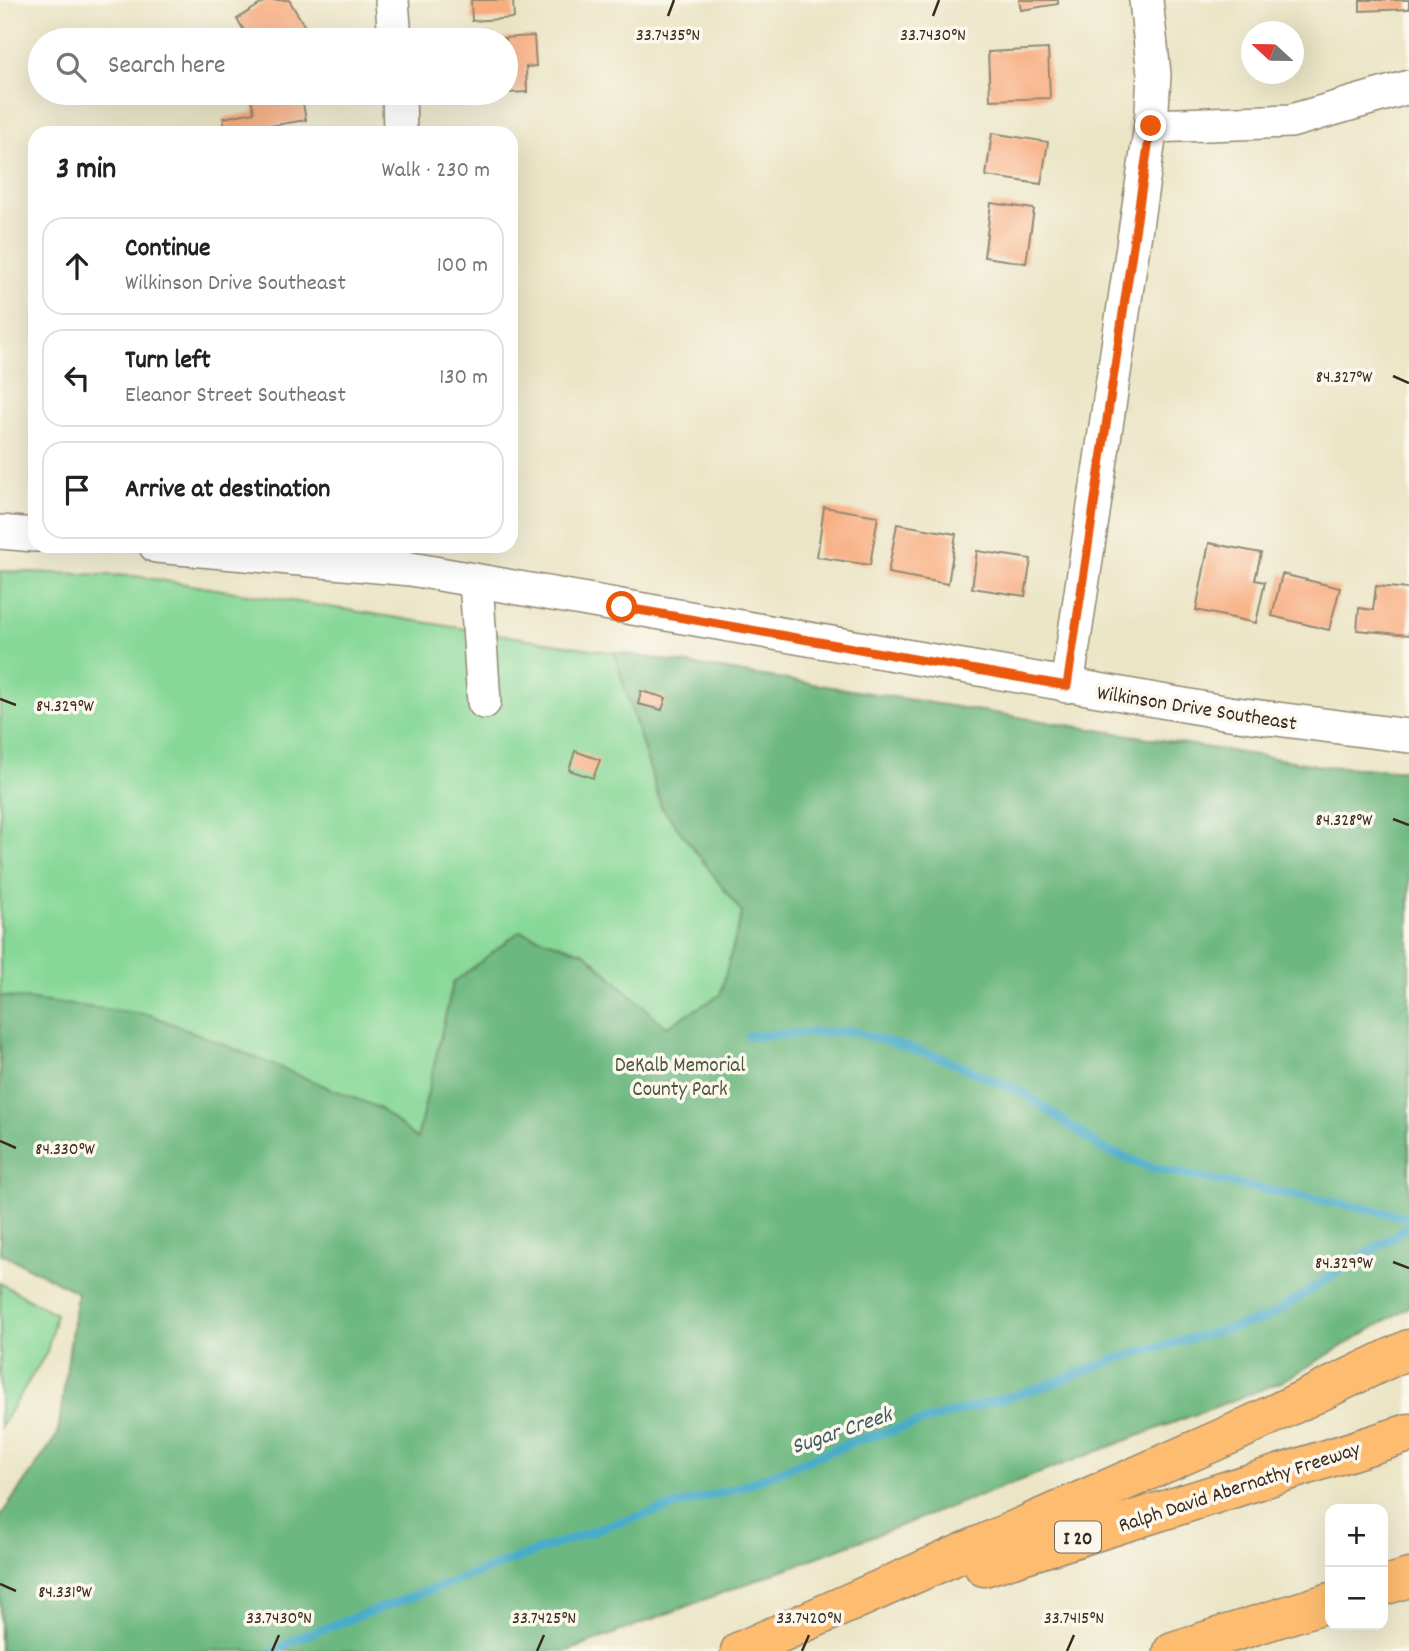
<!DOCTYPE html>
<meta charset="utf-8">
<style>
body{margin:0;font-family:Dekko,sans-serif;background:#f2f2f2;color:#222}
.controls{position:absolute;right:21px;bottom:21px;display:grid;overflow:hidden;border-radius:14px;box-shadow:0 7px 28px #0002}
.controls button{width:63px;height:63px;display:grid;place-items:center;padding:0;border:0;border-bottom:2px solid #e0e0e0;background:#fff;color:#222;font:35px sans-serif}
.compass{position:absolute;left:1241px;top:21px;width:63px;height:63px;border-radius:50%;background:#fff;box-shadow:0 7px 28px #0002;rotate:292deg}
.stop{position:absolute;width:21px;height:21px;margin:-16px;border:5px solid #ea580c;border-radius:50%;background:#fff}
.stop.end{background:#ea580c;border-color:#fff;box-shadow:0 2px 7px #0008}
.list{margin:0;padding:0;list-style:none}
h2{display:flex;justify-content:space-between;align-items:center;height:91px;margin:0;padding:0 28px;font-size:30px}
h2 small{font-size:23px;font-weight:400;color:#767676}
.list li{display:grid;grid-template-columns:46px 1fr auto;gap:21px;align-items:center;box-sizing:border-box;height:98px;margin:0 14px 14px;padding:0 14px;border:2px solid #e0e0e0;border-radius:21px}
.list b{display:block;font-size:26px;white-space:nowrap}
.list p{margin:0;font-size:23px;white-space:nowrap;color:#767676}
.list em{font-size:23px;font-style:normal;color:#767676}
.icon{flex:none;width:38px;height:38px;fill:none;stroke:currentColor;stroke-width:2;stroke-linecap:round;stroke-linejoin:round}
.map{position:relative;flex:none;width:1409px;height:1651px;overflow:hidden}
.search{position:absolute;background:#fff;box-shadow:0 7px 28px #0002;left:28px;top:28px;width:490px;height:77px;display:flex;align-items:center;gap:18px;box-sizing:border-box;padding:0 24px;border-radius:38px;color:#767676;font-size:26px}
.panel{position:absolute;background:#fff;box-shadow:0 7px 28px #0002;left:28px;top:126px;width:490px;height:427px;border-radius:21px}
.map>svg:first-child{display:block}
</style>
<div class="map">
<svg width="1409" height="1651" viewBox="0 0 1409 1651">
<rect width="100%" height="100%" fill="#fbf7ec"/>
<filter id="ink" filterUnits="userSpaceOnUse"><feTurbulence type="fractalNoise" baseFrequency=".0143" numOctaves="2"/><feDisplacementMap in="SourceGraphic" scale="14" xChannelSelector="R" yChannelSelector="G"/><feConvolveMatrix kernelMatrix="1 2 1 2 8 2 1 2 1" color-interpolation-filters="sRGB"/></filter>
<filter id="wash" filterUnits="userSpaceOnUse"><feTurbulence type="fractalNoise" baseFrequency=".00686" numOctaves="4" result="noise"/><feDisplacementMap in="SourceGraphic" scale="28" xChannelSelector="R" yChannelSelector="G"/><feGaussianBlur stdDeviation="1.57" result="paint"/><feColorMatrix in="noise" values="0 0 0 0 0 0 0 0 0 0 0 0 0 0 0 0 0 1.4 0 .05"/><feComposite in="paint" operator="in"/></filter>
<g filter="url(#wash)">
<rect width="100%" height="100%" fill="#ebe5c6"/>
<g fill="#87d898" stroke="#61815b" stroke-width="2">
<polygon points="0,571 135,576 1322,766 1409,771 311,1251 0,1125"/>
<polygon points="0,1283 56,1314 47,1352 0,1427"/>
</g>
<polygon fill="#6db880" stroke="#54714f" stroke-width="2" points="614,652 1322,766 1409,771 1409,1307 1281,1382 568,1651 0,1651 0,1517 58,1434 77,1292 0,1253 0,996 151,1015 379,1108 417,1139 453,983 520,931 585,953 666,1027 720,995 742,913 661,806"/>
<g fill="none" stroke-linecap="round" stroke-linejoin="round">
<g stroke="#4aacc9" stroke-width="9">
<polyline points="749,1036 852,1031 942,1058 1024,1093 1103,1149 1152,1168 1409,1217"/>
<polyline points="274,1651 298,1638 609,1525 740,1487 853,1442 1045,1386 1122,1357 1267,1318 1409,1226"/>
</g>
</g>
<g id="blocks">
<g fill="#f8ad81">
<polygon points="267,0 289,0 307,30 291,40 250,40 237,19"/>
<polygon points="471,0 513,0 514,18 472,21"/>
<polygon points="1019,0 1058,0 1058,4 1021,10"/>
<polygon points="1360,0 1409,0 1409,9 1360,11"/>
<polygon points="534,36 536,66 526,67 527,92 506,93 506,40 501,38"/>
<polygon points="1048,49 1050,98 990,100 988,52"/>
<polygon points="250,93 301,93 306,120 226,133 223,118 254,112"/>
<polygon points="992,133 1048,142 1041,184 986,176"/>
<polygon points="991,203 1034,209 1026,263 984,257"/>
<polygon points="824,507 878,516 870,565 817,557"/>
<polygon points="897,524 956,534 948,584 888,573"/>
<polygon points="1209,543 1261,553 1255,580 1265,582 1256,623 1196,610"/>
<polygon points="977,551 1031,559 1025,596 972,588"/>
<polygon points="1282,574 1340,588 1329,630 1272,616"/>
<polygon points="1376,586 1409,589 1409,635 1357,630 1359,608 1373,610"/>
<polygon points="641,691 666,698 662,710 638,704"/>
<polygon points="575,751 600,760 593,778 569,770"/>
</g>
</g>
</g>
<g filter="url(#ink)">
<use href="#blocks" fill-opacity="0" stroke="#938872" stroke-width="2"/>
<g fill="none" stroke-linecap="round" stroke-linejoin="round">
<g stroke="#938872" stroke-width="36">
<g id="minor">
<polyline points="392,0 395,40"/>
<polyline points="399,93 400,133"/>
<polyline points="1151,126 1291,121 1409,87"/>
<polyline points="0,532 35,535"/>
<polyline points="156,546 411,569 1229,713 1409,736"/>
<polyline points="476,581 484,702"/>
<polyline points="1067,686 1151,126 1154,74 1146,0"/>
</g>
</g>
<g stroke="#938872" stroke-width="41">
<g id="highway">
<polyline points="984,1567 1409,1433"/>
<polyline points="1383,1586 1409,1578"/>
<polyline points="740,1651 1234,1433 1409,1349"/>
<polyline points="1173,1651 1330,1602"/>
</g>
</g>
<use href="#minor" stroke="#fff" stroke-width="33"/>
<use href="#highway" stroke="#fdbc70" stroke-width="38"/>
</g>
</g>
<g fill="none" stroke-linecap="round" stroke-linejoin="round" filter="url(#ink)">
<polyline stroke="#ea580c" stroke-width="9" points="622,607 1067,686 1151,126"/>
</g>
<path fill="none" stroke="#3b2a1e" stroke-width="2.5" d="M668,16L674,0M933,16L939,0M1393,376L1409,383M0,699L16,705M1393,819L1409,825M0,1141L16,1148M1393,1262L1409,1268M0,1584L16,1591M272,1651L279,1635M537,1651L544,1635M802,1651L809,1635M1067,1651L1074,1635"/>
<g text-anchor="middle" stroke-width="7" stroke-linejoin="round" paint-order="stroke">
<rect fill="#fbf7ec" stroke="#75685c" stroke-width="2" x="1055" y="1521.5" width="46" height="31" rx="5"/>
<g font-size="19" font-weight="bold" fill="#3b2a1e">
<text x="1078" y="1544">I 20</text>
</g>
<g font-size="21" fill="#3b2a1e" stroke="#fbf7ec">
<text transform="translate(1197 707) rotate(9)" y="7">Wilkinson Drive Southeast</text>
<text transform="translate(1239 1486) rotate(-18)" y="7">Ralph David Abernathy Freeway</text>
</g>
<g font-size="21" fill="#4e563c" stroke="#fbf7ec">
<text x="680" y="1071">DeKalb Memorial<tspan x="680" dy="24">County Park</tspan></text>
</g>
<g font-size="23" font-style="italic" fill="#415e62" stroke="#fbf7ec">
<text transform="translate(841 1429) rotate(-19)" y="8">Sugar Creek</text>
</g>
</g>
<g font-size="18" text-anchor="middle" fill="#3b2a1e" stroke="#fbf7ec" stroke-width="7" stroke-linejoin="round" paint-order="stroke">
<text x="668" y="40">33.7435°N</text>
<text x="933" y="40">33.7430°N</text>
<text x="1344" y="382">84.327°W</text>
<text x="65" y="711">84.329°W</text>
<text x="1344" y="825">84.328°W</text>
<text x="65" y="1154">84.330°W</text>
<text x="1344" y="1268">84.329°W</text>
<text x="65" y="1597">84.331°W</text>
<text x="279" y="1623">33.7430°N</text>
<text x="544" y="1623">33.7425°N</text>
<text x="809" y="1623">33.7420°N</text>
<text x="1074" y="1623">33.7415°N</text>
</g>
</svg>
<div class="controls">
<button>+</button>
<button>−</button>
</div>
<svg class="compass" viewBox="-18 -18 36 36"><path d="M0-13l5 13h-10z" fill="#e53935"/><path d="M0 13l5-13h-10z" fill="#767676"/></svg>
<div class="stop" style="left:622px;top:607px"></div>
<div class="stop end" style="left:1151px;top:126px"></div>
<div class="search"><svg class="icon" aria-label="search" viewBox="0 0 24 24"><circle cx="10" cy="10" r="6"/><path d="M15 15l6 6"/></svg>Search here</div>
<section class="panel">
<h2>3 min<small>Walk · 230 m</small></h2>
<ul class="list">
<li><svg class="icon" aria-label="ahead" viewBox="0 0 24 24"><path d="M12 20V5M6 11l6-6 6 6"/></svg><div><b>Continue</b><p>Wilkinson Drive Southeast</p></div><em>100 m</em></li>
<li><svg class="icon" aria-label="left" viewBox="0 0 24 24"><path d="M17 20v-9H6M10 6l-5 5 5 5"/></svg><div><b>Turn left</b><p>Eleanor Street Southeast</p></div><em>130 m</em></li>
<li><svg class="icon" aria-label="arrive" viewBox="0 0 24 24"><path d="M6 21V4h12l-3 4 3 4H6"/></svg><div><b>Arrive at destination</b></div></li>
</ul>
</section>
</div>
